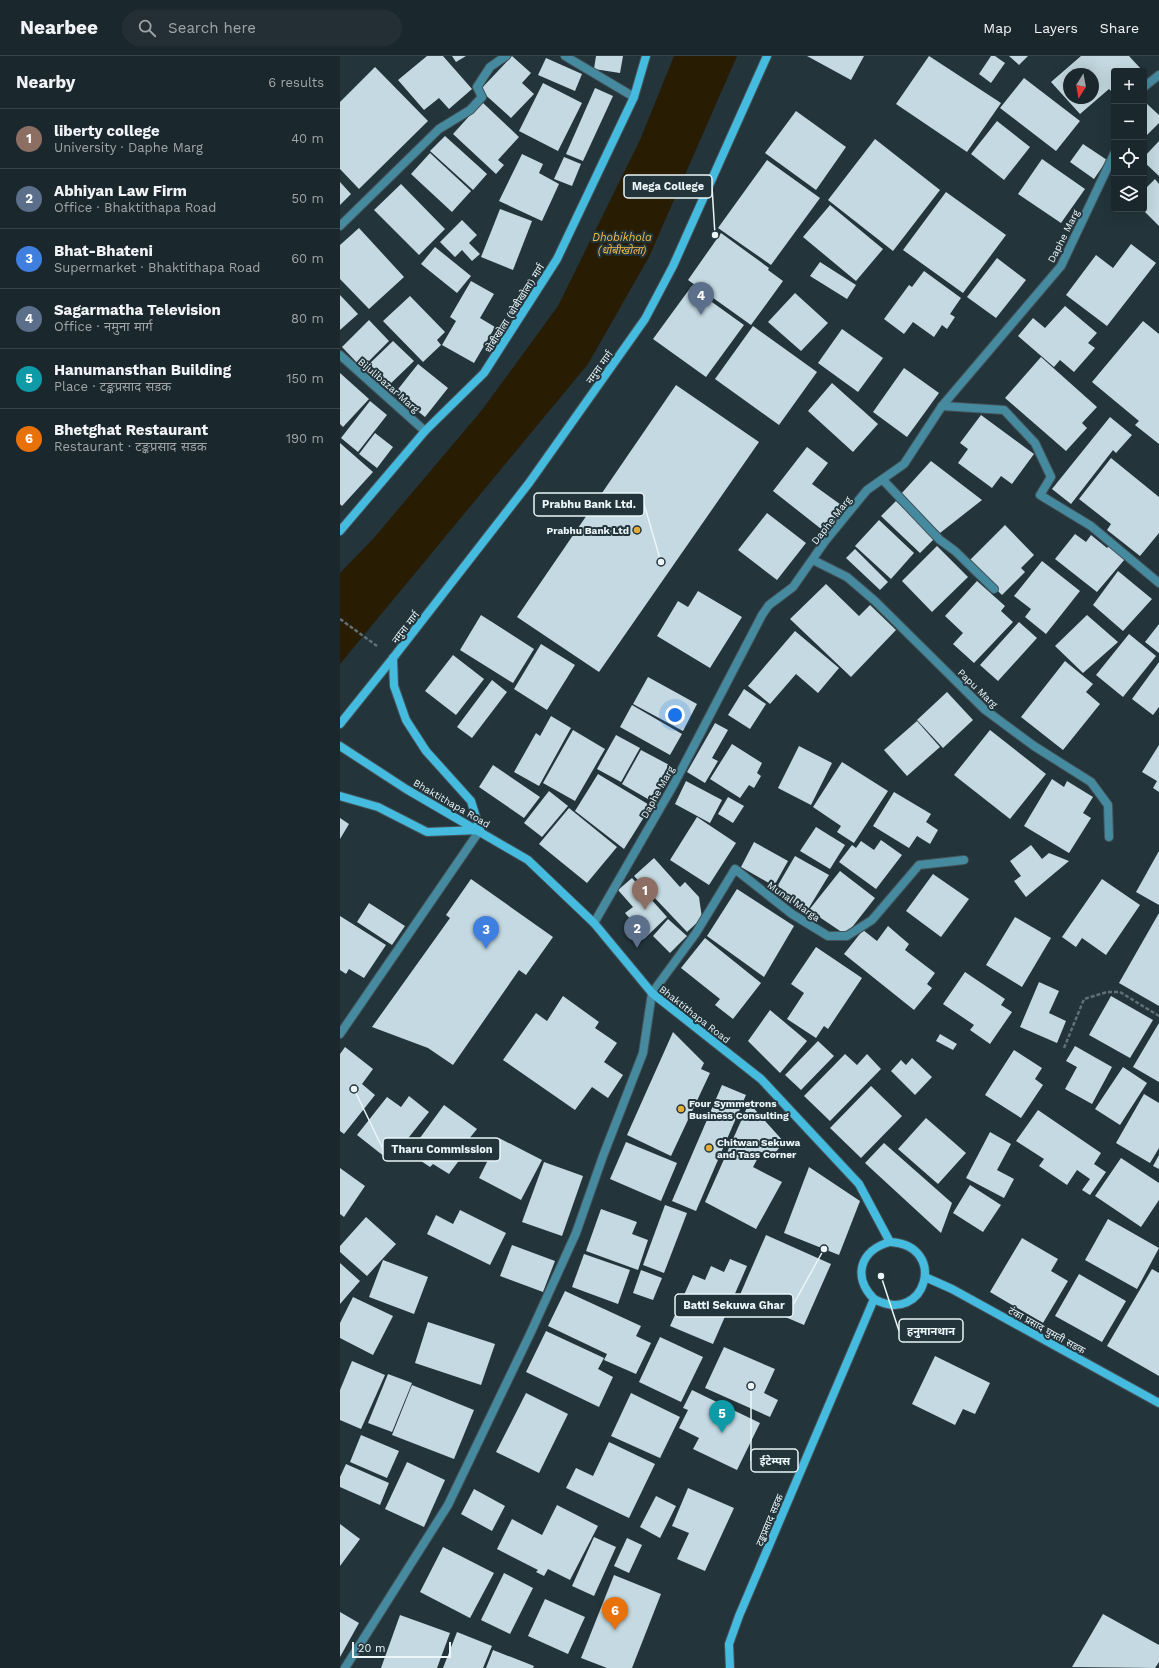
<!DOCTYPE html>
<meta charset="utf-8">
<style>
body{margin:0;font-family:"Work Sans","Noto Sans Devanagari",sans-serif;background:#232f34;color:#f1f3f6}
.controls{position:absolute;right:12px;top:12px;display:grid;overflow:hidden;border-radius:4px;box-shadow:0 4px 16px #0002}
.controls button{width:36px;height:36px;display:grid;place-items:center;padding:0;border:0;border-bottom:1px solid #384448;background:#1a272c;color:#f1f3f6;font:20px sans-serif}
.compass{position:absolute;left:723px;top:12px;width:36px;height:36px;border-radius:50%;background:#1a272c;box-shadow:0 4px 16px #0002;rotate:191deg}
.scale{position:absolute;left:12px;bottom:10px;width:99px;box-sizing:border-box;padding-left:4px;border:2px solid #ebf6f9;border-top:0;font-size:11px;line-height:14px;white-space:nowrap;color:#ebf6f9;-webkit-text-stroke:3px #23343b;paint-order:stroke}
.you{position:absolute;left:335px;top:659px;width:14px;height:14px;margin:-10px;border:3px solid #fff;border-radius:50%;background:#1a73e8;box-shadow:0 0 0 6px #1a73e833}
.badge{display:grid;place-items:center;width:26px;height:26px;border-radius:50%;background:#0b8043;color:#fff;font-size:13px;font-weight:700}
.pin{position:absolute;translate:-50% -33px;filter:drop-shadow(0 1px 2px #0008)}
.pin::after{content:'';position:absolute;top:21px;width:14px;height:12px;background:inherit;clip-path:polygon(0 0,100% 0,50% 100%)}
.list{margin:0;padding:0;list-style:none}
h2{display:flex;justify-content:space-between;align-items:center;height:52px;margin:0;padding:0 16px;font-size:17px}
h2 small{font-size:13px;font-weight:400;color:#9fa5a9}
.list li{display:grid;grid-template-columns:26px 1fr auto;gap:12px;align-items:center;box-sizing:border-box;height:60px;padding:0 16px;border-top:1px solid #384448}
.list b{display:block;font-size:15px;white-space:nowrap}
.list p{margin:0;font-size:13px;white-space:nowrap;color:#9fa5a9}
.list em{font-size:13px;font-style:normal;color:#9fa5a9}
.icon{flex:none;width:22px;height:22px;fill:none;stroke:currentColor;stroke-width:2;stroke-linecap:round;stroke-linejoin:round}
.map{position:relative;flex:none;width:819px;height:1612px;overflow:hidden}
header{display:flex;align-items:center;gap:24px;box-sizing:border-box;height:56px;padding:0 20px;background:#1a272c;border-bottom:1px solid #384448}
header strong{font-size:19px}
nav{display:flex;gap:22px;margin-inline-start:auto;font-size:14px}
.search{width:280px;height:36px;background:#232f34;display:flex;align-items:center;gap:10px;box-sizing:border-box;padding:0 14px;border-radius:22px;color:#9fa5a9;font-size:15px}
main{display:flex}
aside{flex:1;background:#1a272c}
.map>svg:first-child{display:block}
</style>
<header>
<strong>Nearbee</strong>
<div class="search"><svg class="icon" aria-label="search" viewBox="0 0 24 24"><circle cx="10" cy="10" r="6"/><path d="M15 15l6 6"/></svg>Search here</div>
<nav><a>Map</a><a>Layers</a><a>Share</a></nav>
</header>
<main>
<aside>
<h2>Nearby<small>6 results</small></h2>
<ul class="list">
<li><span class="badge" style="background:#8d6e63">1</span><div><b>liberty college</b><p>University · Daphe Marg</p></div><em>40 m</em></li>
<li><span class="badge" style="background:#5c6f8a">2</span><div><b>Abhiyan Law Firm</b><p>Office · Bhaktithapa Road</p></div><em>50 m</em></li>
<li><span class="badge" style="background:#3f7fe0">3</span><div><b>Bhat-Bhateni</b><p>Supermarket · Bhaktithapa Road</p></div><em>60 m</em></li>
<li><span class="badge" style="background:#5c6f8a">4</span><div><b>Sagarmatha Television</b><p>Office · नमुना मार्ग</p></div><em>80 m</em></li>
<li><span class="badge" style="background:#0f9aa8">5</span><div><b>Hanumansthan Building</b><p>Place · टङ्कप्रसाद सडक</p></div><em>150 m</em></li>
<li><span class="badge" style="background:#e8710a">6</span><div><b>Bhetghat Restaurant</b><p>Restaurant · टङ्कप्रसाद सडक</p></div><em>190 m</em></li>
</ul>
</aside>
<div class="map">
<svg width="819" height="1612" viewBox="0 0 819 1612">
<rect width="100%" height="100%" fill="#23343b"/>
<polygon fill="#281c03" points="334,0 397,0 309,201 248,308 0,608 0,517 33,483 142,354 218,250 300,84"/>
<g fill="#c4d9e1" fill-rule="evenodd">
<polygon points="87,0 103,0 132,33 109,53 99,42 84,54 58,24"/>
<polygon points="112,0 126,0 116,6"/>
<polygon points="172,0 191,17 182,27 194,38 171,62 140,34"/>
<polygon points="256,0 283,0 280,17 254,13"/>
<polygon points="467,0 524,0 511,24"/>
<polygon points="589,0 661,47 627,96 556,48"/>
<polygon points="651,0 655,0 665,7 651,27 639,18"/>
<polygon points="669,0 688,0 679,9"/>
<path d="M741,0H789L801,13L799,15H774V36L773,37L769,33L740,58L711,26ZM729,18H753V42H729Z"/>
<polygon points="206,2 242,18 235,35 198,19"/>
<polygon points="35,11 88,65 19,133 0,113 0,46"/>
<polygon points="684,22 740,65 716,95 660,52"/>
<polygon points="203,27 242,47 218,95 179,75"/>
<polygon points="255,32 273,40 243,105 226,98"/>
<polygon points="142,46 179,81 158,104 164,109 156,118 113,78"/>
<polygon points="806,47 819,59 819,67 804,82 804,49"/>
<polygon points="456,55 506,91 476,134 425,97"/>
<polygon points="657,65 690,91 664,124 631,98"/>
<polygon points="105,80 147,118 133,134 90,95"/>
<polygon points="535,83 600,134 553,195 488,144"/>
<polygon points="819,85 819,120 804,106 804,101"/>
<polygon points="743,88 767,104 754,123 730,106"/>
<polygon points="90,97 131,135 112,156 71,118"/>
<polygon points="182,98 203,108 199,117 219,128 202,165 159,145"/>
<polygon points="224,101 241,108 232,130 214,123"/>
<polygon points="702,103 745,133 721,167 678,138"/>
<polygon points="427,104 480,142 431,209 378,172"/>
<polygon points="815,123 819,128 819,170 802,153 804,153 804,134"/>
<polygon points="0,126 11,138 0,149"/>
<polygon points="61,128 105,173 79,199 34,154"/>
<polygon points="606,136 666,179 623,237 563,194"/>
<polygon points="490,149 543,193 516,225 463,181"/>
<polygon points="160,153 192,165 173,214 141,201"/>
<polygon points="122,164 137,179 129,187 140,198 132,205 122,194 115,201 100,186"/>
<polygon points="19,172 64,221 29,253 0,223 0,189"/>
<polygon points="381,177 429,212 428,214 443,225 411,269 348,224"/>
<polygon points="791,188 816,207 767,270 726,239 756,199 773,212"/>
<polygon points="95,191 131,220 117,237 81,208"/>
<polygon points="657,202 686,224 656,262 627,241"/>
<polygon points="480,206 516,229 507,243 470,220"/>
<polygon points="584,215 621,242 610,258 615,261 607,273 602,269 594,281 573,266 564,278 544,263 569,229 572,231"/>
<polygon points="131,225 154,238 140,262 155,271 134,307 102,289 116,265 110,261"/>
<polygon points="351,231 404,269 366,321 313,283"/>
<polygon points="455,237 488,267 461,295 428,266"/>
<polygon points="0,239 18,258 0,274"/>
<polygon points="70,240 105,276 97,284 101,289 83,306 43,265"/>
<polygon points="725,250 757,277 748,287 755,292 734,316 720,304 714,311 678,280 693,262 705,272"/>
<polygon points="29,264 49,285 22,312 2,291"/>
<polygon points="803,265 819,278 819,388 795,369 799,365 752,326"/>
<polygon points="413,270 477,316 439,369 375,323"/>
<polygon points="502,273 543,302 518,336 478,307"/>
<polygon points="53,285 74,305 46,332 25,312"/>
<polygon points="701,301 757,351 742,367 747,372 726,395 665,342"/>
<polygon points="78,308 108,332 85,361 55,337"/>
<polygon points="564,312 599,337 567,381 533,356"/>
<polygon points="0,317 29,343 3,371 0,368"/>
<polygon points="492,327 538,368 513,396 468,355"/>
<polygon points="336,329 419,386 259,616 177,561"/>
<polygon points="30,345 47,359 18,396 1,382"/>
<polygon points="641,359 694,398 672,428 661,420 652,432 618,407 628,393 620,387"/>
<polygon points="770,361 792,379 776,397 773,394 731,448 712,433"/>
<polygon points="35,377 53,391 37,412 19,398"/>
<polygon points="0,387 33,416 2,450 0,448"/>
<polygon points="467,391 488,407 472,428 504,451 485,476 433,435"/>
<polygon points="771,402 819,441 819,477 800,500 767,474 771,468 739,443"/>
<polygon points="591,405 642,444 600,477 561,438"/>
<polygon points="556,445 595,482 580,497 541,460"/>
<polygon points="427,457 466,487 437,524 398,494"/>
<polygon points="539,464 574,497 551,523 515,490"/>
<polygon points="665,469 694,499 681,512 685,516 662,539 628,506"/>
<polygon points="735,478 746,486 751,479 767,492 769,490 785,503 757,536 715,503"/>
<polygon points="597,490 628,521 592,556 562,525"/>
<polygon points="515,493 548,526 540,534 506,502"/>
<polygon points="702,505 740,535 706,578 685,561 691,553 674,540"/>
<polygon points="778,515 812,543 783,575 753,549"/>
<polygon points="637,525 665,550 661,555 673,566 634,607 613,588 623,577 605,560"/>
<polygon points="486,528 519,560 530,549 556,574 511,621 450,563"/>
<polygon points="358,535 402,561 370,612 317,580 338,545 348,551"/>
<polygon points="141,559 194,593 173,627 120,594"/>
<polygon points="747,559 778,586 743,617 715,590"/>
<polygon points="679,566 697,582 658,625 640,609"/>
<polygon points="819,568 819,597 805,586"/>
<polygon points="455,575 499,612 478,637 456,618 430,648 408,630"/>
<polygon points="789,578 816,600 783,641 756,619"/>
<polygon points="201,588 235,609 207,654 174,633"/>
<polygon points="113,599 144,623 116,659 85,635"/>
<polygon points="725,605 753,628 746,636 760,648 723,694 681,661"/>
<polygon points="819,606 819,651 813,659 792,643"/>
<polygon points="308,621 357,648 343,675 293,648"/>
<polygon points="152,624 167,636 132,682 117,671"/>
<polygon points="404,633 426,648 410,673 388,659"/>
<polygon points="607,636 633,664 603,692 577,664"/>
<polygon points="292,649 342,678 330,699 280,671"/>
<polygon points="211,660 231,672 199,730 174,716 196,677 200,680"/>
<polygon points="577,665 600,691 567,720 544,694"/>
<polygon points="375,667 388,674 372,702 378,705 365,727 347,716"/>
<polygon points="233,674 265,693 235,745 203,727"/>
<polygon points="650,674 706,718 670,763 614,719"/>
<polygon points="276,679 300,692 281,726 257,713"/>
<polygon points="392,688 422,707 417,717 421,720 414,732 409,729 400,742 370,723"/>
<polygon points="819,689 819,736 813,732 817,725 802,716"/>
<polygon points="459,690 492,707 471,749 438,732"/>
<polygon points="301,694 333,711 313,746 282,728"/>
<polygon points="502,706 548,735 514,787 497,776 501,770 473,751"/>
<polygon points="153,709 200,741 184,762 139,731"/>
<polygon points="258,718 311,750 284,793 235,755"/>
<polygon points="712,723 724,731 727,725 753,741 743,757 751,762 729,797 684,770"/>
<polygon points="346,725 382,744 370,767 335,748"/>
<polygon points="209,735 228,750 202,781 184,767"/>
<polygon points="554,736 591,758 586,766 598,774 590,788 577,780 569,792 533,770"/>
<polygon points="388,741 404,750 393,767 378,758"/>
<polygon points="229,752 277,791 247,827 199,788"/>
<polygon points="357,761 396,787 369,829 330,804"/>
<polygon points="0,762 9,768 0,783"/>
<polygon points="476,771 505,789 490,813 460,795"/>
<polygon points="541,784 562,799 536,833 499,806 512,789 516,792 521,785 534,794"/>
<polygon points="414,786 448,805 434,830 401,811"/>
<polygon points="691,789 702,803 709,797 729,805 686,841 674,825 681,820 670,805"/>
<polygon points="819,795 819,849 796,836"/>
<polygon points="455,800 489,819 467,855 434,836"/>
<polygon points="314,802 340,831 345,826 359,841 362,862 347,876 294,820"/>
<polygon points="500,815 535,842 506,879 469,854"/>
<polygon points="593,818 629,843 601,881 566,855"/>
<polygon points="292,822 327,861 306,881 285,857 293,851 278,834"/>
<polygon points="131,823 213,881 186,919 179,914 113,1009 88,992 32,971 110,862 106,859"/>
<polygon points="762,823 800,849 766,899 742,882 736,891 722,881"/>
<polygon points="397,833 454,870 424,921 367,880"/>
<polygon points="29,847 65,870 52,889 17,866"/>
<polygon points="819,857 819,950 779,927"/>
<polygon points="0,860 46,889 24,922 9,913 6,918 0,914"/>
<polygon points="675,861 711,882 682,931 646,909"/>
<polygon points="328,863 347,880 330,897 313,880"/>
<polygon points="548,870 569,888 565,894 595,917 587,928 592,932 574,954 504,898 523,874 537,885"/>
<polygon points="365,882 421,927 393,963 375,949 380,943 341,912"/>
<polygon points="476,891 522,922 488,973 484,970 476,982 447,963 464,937 451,928"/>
<polygon points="625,916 665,943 661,949 672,956 650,988 630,974 634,969 603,948"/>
<polygon points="699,926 719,935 709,957 726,965 717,987 680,971"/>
<polygon points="223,940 259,966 255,972 277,987 264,1006 283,1019 268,1042 252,1031 235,1054 163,1004 196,957 207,965"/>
<polygon points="771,940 813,964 790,1002 749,979"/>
<polygon points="430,954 467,985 440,1017 408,985"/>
<polygon points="819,967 819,1026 793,1011"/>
<polygon points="333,976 364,1007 361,1013 370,1017 331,1100 287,1079"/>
<polygon points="600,978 617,988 613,994 596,985"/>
<polygon points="478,985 494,1000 461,1034 445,1019"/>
<polygon points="735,990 772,1011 752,1048 725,1033 737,1011 726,1005"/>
<polygon points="5,991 33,1013 22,1028 35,1039 4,1078 0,1075 0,998"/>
<polygon points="674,994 702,1012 695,1023 703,1029 681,1062 645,1039"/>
<polygon points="505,998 517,1009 527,998 541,1013 490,1065 464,1040"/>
<polygon points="572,1002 592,1021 575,1039 551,1015 561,1004 566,1009"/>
<polygon points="783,1011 807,1027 780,1069 755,1053"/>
<polygon points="382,1029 406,1039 356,1155 332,1145"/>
<polygon points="531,1030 562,1060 521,1102 490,1072"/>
<polygon points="804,1038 819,1047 819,1092 810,1107 776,1087"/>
<polygon points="69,1040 89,1056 50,1105 17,1079 47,1041 61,1051"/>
<polygon points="409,1047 444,1086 431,1102 421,1096 413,1111 442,1126 416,1173 365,1146"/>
<polygon points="104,1049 137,1073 128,1084 132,1087 109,1118 93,1108 90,1111 69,1097"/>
<polygon points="698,1054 761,1097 754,1108 766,1116 750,1139 742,1134 750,1123 737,1114 727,1129 699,1110 704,1103 676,1085"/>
<polygon points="586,1062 626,1097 598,1128 558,1093"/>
<polygon points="650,1076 671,1088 657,1114 674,1123 664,1142 626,1122"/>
<polygon points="159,1082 202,1104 181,1144 139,1122"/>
<polygon points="286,1086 337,1107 321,1145 270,1123"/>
<polygon points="544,1087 612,1147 601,1177 525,1107"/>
<polygon points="819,1099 819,1113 813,1110"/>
<polygon points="781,1102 819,1127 819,1144 801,1171 755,1140"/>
<polygon points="204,1106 243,1120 222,1180 182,1166"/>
<polygon points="469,1111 520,1145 499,1199 444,1177"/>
<polygon points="0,1112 25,1130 4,1161 0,1158"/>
<polygon points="630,1129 661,1149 643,1176 613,1157"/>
<polygon points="325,1149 347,1157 324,1217 303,1209"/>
<polygon points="261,1153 297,1166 292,1178 308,1184 298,1214 246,1195"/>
<polygon points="120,1154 166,1177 150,1209 87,1178 96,1159 113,1168"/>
<polygon points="26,1161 56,1188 27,1220 0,1196 0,1190"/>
<polygon points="768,1163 819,1192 797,1233 745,1204"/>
<polygon points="426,1179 491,1208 464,1269 399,1241"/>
<polygon points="682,1182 718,1203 711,1215 728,1225 703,1267 650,1236"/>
<polygon points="172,1189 215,1205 203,1236 160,1220"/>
<polygon points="244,1198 290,1214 278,1248 232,1231"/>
<polygon points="390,1203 407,1210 373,1288 330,1270 353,1219 365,1224 371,1210 384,1216"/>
<polygon points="43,1204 88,1221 74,1258 29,1241"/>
<polygon points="0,1207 20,1225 0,1248"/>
<polygon points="812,1213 819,1217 819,1320 767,1290"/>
<polygon points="301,1214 322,1222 313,1244 293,1237"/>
<polygon points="739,1218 786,1245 762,1286 715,1260"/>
<polygon points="225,1235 301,1270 296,1280 311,1287 296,1318 264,1304 267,1298 208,1270"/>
<polygon points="13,1241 53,1260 33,1299 0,1282 0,1267"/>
<polygon points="88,1266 155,1288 141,1329 75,1307"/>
<polygon points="206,1275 264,1302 258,1313 273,1321 259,1351 186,1316"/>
<polygon points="320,1281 363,1301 341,1346 299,1326"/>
<polygon points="384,1291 435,1313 424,1337 438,1344 430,1361 365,1332"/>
<polygon points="595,1300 650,1327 635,1358 623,1353 615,1369 572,1348"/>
<polygon points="12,1305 45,1319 21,1373 0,1364 0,1334"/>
<polygon points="48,1318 72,1327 52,1376 28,1367"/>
<polygon points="72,1329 134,1354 114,1403 52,1379"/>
<polygon points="352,1334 420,1367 397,1414 353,1393 359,1382 339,1372 348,1354 343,1352"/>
<polygon points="186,1337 228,1358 199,1417 156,1396"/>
<polygon points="291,1337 340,1361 320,1402 271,1380"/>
<polygon points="21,1379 59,1395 47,1422 10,1406"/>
<polygon points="269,1386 315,1408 289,1462 226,1432 236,1412 253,1420"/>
<polygon points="67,1406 105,1424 84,1471 45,1453"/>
<polygon points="6,1408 49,1427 40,1449 0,1431 0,1421"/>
<polygon points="348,1432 394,1452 365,1515 337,1503 349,1477 332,1470"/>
<polygon points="134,1433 165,1450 152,1475 121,1458"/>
<polygon points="316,1440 336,1450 320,1482 300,1471"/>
<polygon points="217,1449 258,1470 230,1524 208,1513 204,1520 196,1516 198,1514 157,1493 172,1463 202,1479"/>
<polygon points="0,1468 20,1483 0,1510"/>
<polygon points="254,1481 276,1491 254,1540 232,1530"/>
<polygon points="287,1482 302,1489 289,1517 274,1510"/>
<polygon points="103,1491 154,1517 130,1562 80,1536"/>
<polygon points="164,1517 193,1532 170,1578 141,1564"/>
<polygon points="274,1519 321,1538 292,1612 267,1612 241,1602"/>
<polygon points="205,1543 245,1561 228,1598 188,1580"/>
<polygon points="0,1556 19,1567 0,1601"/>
<polygon points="763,1558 819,1589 819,1606 815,1612 732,1611"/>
<polygon points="60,1559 110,1577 97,1612 41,1612"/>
<polygon points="117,1576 152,1590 143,1612 103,1612"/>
<polygon points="153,1594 194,1610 193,1612 146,1612"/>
</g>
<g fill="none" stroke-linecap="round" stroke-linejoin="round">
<g stroke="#435359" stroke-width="10">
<g id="street">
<polyline points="225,0 294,41"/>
<polyline points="804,31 819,19"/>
<polyline points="0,170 99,73 130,54 142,41 137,31 150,11 166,0"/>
<polyline points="0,299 85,375"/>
<polyline points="602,350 664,354 695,387 711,421 700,439 751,470 819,527"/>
<polyline points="543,424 600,484 615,495 654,533"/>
<polyline points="473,504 507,521 535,545 644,653 694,690 751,726 768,749 769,781"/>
<polyline points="254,867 334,728 422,559 429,549 453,531 486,484 527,434 564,408 602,350 721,210 774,98"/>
<polyline points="0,978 140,774"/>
<polyline points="5,1612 108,1449 191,1276 236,1177 263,1100 303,997 312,937 356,877 395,813 452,858 488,880 507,880 532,864 579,809 624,804"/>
</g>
</g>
<g stroke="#435359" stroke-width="10">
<g id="secondary">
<polyline points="0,475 85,375 144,317 217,203 294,41 306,0"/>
<polyline points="0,668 53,602 189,427 305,263 333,210 427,0"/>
<path d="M0,690L66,733L188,804L254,867L312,937L421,1023L519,1128L550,1186C609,1189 586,1271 534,1243"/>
<polyline points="0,740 38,751 87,776 140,774 131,745 86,695 66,664 54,630 53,602"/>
<polyline points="585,1221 612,1233 819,1347"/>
<path d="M390,1612L389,1588L399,1560L534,1243C512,1221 520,1194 550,1186"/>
</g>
</g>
<g stroke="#617076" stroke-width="2.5" stroke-dasharray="4 2" stroke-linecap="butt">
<polyline points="0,563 37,590"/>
<polyline points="724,992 744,943 767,936 780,936 819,960"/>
</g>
<use href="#street" stroke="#468aa0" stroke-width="8"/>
<use href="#secondary" stroke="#45bcdf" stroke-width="8"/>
</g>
<g fill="#e5ad35" stroke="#23343b" stroke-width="1.5">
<circle cx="297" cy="474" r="4"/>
<circle cx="341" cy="1053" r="4"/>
<circle cx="369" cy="1092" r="4"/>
</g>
<g text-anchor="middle" stroke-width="4" stroke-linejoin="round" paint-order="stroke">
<g font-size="10" fill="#ebf6f9" stroke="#23343b">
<text transform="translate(723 180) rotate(-63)" y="4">Daphe Marg</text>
<text transform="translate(174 252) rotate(-58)" y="4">धोबीखोला (धोबीखोला) मार्ग</text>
<text transform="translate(259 311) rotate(-54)" y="4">नमुना मार्ग</text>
<text transform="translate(49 329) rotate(41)" y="4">Bijulibazar Marg</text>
<text transform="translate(491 464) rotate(-52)" y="4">Daphe Marg</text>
<text transform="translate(65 571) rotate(-52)" y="4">नमुना मार्ग</text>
<text transform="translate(638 632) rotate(44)" y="4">Papu Marg</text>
<text transform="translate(317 736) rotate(-61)" y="4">Daphe Marg</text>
<text transform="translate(112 747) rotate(30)" y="4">Bhaktithapa Road</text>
<text transform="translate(454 845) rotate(35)" y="4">Munal Marga</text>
<text transform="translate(355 958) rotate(38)" y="4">Bhaktithapa Road</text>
<text transform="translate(707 1274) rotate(29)" y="4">टंका प्रसाद घुमती सडक</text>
<text transform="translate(429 1464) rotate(-67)" y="4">टङ्कप्रसाद सडक</text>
</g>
<g font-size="10" font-weight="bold" fill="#ebf6f9" stroke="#23343b" text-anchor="start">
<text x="289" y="478" text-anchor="end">Prabhu Bank Ltd</text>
<text x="349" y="1051">Four Symmetrons<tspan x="349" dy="12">Business Consulting</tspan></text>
<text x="377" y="1090">Chitwan Sekuwa<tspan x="377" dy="12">and Tass Corner</tspan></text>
</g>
<g font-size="11" font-style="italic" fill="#f2bb4d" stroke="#23343b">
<text x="282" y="185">Dhobikhola<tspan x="282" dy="13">(धोबीखोला)</tspan></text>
</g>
</g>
<path fill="none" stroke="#ebf6f9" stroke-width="1.5" d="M375 179L372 131M321 506L304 448M14 1033L43 1093M484 1193L453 1249M541 1220L559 1275M411 1330L411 1405"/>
<g fill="#ebf6f9" stroke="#23343b" stroke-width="1.5">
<circle cx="375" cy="179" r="4"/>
<circle cx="321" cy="506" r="4"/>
<circle cx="14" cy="1033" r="4"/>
<circle cx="484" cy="1193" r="4"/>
<circle cx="541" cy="1220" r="4"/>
<circle cx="411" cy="1330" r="4"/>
</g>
<g fill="#23343b" stroke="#ebf6f9" stroke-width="1.5">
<rect x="284" y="119" width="88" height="23" rx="4"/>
<rect x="194" y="437" width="110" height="23" rx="4"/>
<rect x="43" y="1082" width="117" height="23" rx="4"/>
<rect x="335" y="1238" width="118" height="23" rx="4"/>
<rect x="559" y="1263" width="64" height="23" rx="4"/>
<rect x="411" y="1393" width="47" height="23" rx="4"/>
</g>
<g font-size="11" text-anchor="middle" font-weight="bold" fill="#ebf6f9">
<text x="328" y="134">Mega College</text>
<text x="249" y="452">Prabhu Bank Ltd.</text>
<text x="102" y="1097">Tharu Commission</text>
<text x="394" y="1253">Batti Sekuwa Ghar</text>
<text x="591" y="1279">हनुमानथान</text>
<text x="435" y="1409">ईटेम्पस</text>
</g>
</svg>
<div class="controls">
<button>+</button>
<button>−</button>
<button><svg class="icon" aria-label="locate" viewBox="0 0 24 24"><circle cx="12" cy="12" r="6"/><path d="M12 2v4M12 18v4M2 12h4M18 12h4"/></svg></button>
<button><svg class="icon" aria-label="layers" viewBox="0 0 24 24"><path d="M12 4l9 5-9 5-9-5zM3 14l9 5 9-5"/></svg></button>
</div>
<svg class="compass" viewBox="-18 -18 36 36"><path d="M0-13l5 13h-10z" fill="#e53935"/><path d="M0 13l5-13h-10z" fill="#9fa5a9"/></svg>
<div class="scale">20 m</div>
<div class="you"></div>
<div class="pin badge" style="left:305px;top:854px;background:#8d6e63">1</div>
<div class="pin badge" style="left:297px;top:892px;background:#5c6f8a">2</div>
<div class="pin badge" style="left:146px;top:893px;background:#3f7fe0">3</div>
<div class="pin badge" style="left:361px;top:259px;background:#5c6f8a">4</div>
<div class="pin badge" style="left:382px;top:1377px;background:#0f9aa8">5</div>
<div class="pin badge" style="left:275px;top:1574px;background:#e8710a">6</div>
</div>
</main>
